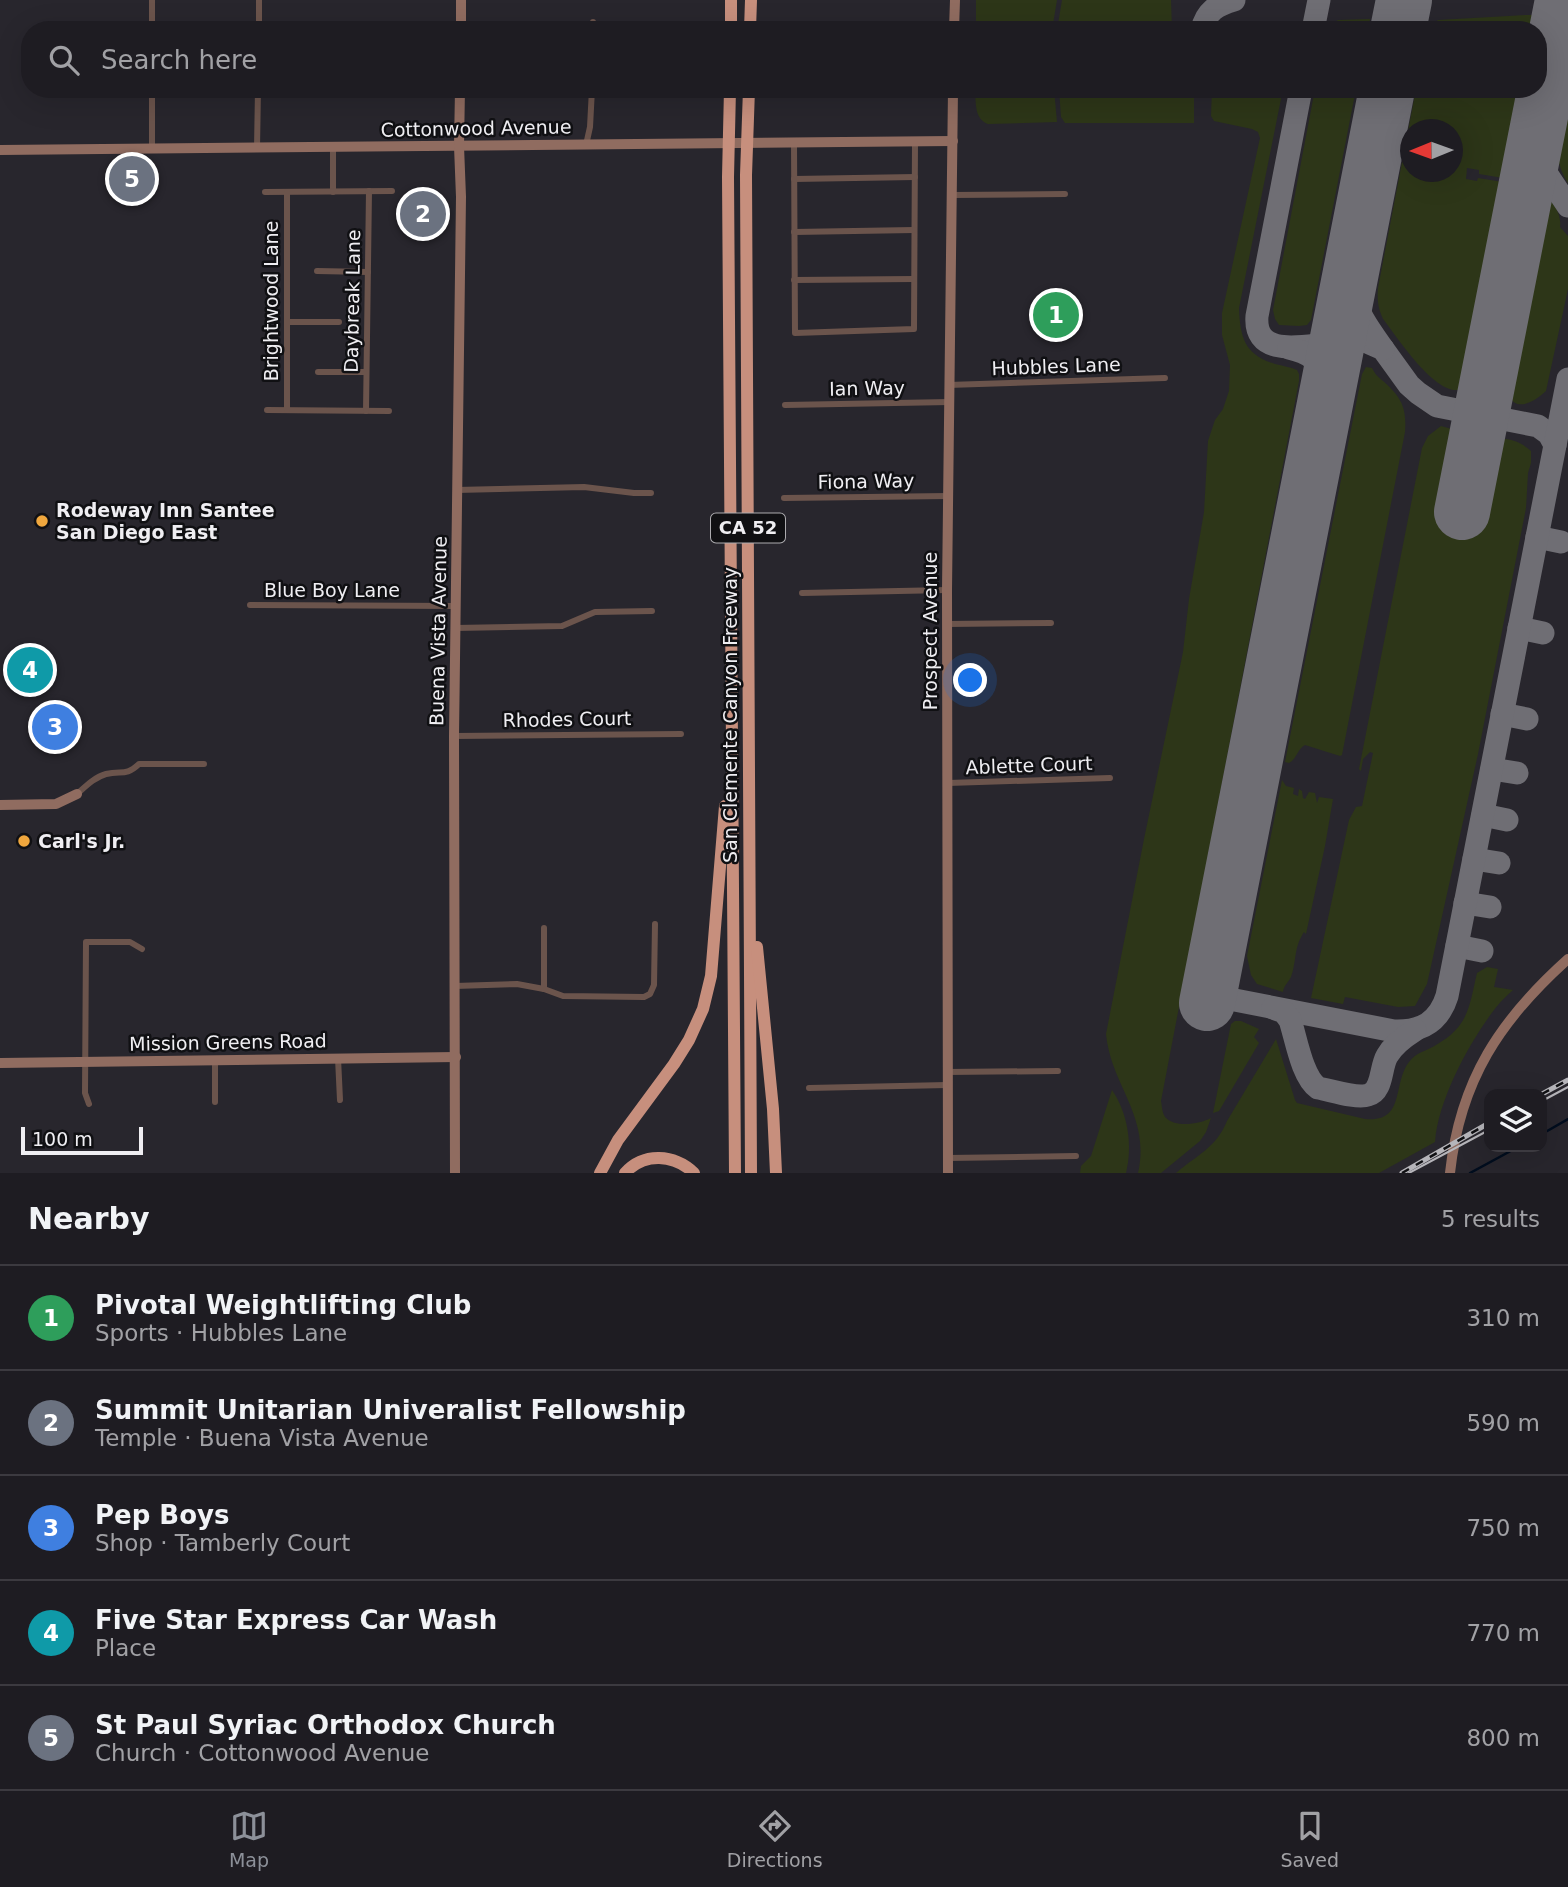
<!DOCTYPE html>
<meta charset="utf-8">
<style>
body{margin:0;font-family:"DejaVu Sans",sans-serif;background:#26252a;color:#f1f3f6}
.controls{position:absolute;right:21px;bottom:21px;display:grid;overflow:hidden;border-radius:14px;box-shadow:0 7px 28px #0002}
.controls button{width:63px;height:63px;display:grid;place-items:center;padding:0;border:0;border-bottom:2px solid #3c3a40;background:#1e1c22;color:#f1f3f6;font:35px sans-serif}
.compass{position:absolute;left:1400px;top:119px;width:63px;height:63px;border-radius:50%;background:#1e1c22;box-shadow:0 7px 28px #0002;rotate:269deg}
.scale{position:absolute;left:21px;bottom:18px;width:122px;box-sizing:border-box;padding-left:7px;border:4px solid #efeef2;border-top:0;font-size:19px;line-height:24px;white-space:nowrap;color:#efeef2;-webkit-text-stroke:5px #101013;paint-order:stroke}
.you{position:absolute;left:971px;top:681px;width:24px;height:24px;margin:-18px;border:5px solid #fff;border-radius:50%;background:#1a73e8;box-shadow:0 0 0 10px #1a73e833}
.badge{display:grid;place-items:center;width:46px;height:46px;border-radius:50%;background:#8c9099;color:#fff;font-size:23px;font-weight:700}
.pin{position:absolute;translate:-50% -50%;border:4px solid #fff;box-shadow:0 2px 7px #0006}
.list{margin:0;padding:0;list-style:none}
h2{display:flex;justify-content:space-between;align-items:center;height:91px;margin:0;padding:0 28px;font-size:30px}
h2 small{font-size:23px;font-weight:400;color:#a1a1a5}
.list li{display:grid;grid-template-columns:46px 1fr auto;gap:21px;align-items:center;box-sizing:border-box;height:105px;padding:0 28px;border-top:2px solid #3c3a40}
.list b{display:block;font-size:26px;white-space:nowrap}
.list p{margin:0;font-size:23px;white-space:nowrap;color:#a1a1a5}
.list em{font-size:23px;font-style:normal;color:#a1a1a5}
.icon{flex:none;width:38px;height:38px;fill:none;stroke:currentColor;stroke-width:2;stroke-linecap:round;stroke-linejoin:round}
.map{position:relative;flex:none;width:1568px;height:1173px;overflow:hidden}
.search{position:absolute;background:#1e1c22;box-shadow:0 7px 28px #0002;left:21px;right:21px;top:21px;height:77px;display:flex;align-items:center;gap:18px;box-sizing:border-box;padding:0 24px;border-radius:28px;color:#a1a1a5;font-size:26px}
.sheet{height:616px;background:#1e1c22}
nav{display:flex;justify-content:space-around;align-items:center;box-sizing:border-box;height:98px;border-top:2px solid #3c3a40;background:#1e1c22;font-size:19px;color:#a1a1a5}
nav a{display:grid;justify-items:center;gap:4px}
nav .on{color:#8c9099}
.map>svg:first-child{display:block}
</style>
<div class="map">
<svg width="1568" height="1173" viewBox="0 0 1568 1173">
<rect width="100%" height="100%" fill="#28262d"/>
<g fill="#2d3618" fill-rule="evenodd">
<polygon points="976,0 1057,0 1052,30 976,30"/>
<polygon points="1062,0 1171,0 1172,30 1057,30"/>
<polygon points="1526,15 1534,15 1537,18 1538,20 1533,26 1525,30 1435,30 1434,23 1438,20"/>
<polygon points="1370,19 1368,30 1332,29 1333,23 1338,20"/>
<polygon points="1288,22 1294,24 1295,30 1231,30 1237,24"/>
<path d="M1568,78V183C1547,151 1559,112 1568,78Z"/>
<path d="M975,89H1054L1057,122L988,124C974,119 976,102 975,89Z"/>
<polygon points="1059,89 1194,89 1194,123 1065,123 1061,117"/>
<path d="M1212,89H1283L1239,308C1240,338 1245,355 1275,364C1283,366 1290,367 1297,370L1299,374V381L1161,1101C1162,1106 1162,1114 1166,1118C1176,1128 1200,1124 1211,1118L1206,1132L1200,1141L1161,1173H1138C1151,1116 1111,1086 1106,1034L1144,839L1183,652L1189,599L1204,512L1208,441L1215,420L1223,409L1229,391L1230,365L1222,335V313L1260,138L1258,132L1252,129L1214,121L1211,116Z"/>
<polygon points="1315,89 1356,89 1311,320 1307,325 1299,326 1279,325 1275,319 1273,310"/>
<path d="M1416,89H1525L1524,105L1509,179L1479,174V170L1467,168L1466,179L1477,181L1478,178L1509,183L1470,381C1448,417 1396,335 1383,319C1378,308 1377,300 1378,288ZM1410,130H1452V172H1410Z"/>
<path d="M1545,196C1554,202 1562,216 1560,227L1568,236V289L1546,391C1538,399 1518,413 1510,397C1507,393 1508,384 1509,379L1537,229Z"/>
<path d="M1366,367L1372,368C1375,374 1377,376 1383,381C1401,397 1407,407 1405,432L1342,755L1340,756L1305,745C1297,749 1297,759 1289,763L1285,762L1362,374Z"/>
<path d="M1441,426L1459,431V440L1445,512L1447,515L1474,520L1479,514L1494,443L1498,439C1511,438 1522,443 1531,451V463L1528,473L1526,508L1478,754L1427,984L1415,1006L1398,1007L1345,997L1343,1004L1311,998L1349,820L1356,807L1362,806L1373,753L1370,752L1363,759L1361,771L1359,769L1422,448L1428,436Z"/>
<path d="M1282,780L1286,786L1294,788L1293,794L1298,796L1299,789L1302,791L1303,798L1305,799L1309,792L1315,793L1317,803L1319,797L1333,799L1325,846L1306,934L1304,932C1293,949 1297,961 1291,977C1288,983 1284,985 1283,992L1257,984L1251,975L1247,956Z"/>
<path d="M1487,967L1498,969L1494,987L1513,990C1505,997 1497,1005 1491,1014C1467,1047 1438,1101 1435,1142L1379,1173H1176C1197,1155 1216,1148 1227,1121L1276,1039L1295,1100L1297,1103L1365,1119C1406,1123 1392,1084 1409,1062C1416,1052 1427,1051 1436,1045C1469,1026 1469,1007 1477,973Z"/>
<polygon points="1235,1021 1241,1021 1259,1029 1254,1037 1259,1043 1219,1111 1213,1113 1231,1024"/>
<path d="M1112,1090C1128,1113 1133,1146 1126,1173H1080L1081,1166L1091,1156Z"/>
</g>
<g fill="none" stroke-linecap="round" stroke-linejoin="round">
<g stroke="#000d1e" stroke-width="2.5">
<polyline points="1542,1134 1568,1119"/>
<polyline points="1470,1173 1518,1147"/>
</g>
<g stroke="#6f6e74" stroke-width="23">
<path d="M1202,30C1206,11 1217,5 1234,0"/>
<polyline points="1313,30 1319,0"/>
<polyline points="1555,50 1536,149 1542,167 1568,206"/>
<path d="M1301,89L1257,316C1254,353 1292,348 1317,345C1330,344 1343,342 1357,340L1367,342L1383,349L1409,385L1418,393L1437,406L1538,426L1549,434L1555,445"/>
<path d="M1367,199C1363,221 1349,271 1352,291C1356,312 1371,332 1383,349"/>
<path d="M1315,345C1341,334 1342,307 1347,283"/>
<path d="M1289,348C1311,353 1319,360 1327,382L1312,460"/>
<polyline points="1537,537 1561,542"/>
<polyline points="1519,628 1543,633"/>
<polyline points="1502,714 1527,719"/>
<polyline points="1492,769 1517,773"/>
<polyline points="1483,815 1507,820"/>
<polyline points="1474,859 1499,863"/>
<polyline points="1465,903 1490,907"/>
<polyline points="1457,946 1482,951"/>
<path d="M1209,995L1394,1031C1421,1032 1439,1022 1447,996L1568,379"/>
<path d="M1273,1008L1284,1012L1290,1020C1296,1038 1302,1077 1318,1088C1330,1090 1357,1099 1368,1095C1383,1091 1380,1068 1387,1056C1393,1045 1404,1037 1415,1030"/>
</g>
<g stroke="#6f6e74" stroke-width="56">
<polyline points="1398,30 1404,0"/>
<polyline points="1462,512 1563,0"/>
<polyline points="1207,1003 1387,89"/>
</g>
<g stroke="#6b544c" stroke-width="6">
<polyline points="593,22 593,30"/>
<polyline points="152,30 152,0"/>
<polyline points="259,30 259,0"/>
<polyline points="794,143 795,333 914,329 915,142"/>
<polyline points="586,145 590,127 592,89"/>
<polyline points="257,148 258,89"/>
<polyline points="333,148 333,192"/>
<polyline points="152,149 152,89"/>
<polyline points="794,179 915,177"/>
<polyline points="265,192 392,191"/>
<polyline points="952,195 1065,194"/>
<polyline points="794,232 914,230"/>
<polyline points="317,271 368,272"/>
<polyline points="794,280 914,279"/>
<polyline points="287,322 339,322"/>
<polyline points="318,372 366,372"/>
<polyline points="948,385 1165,378"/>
<polyline points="785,405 950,402"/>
<polyline points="267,410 389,411"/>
<polyline points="287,410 287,192"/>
<polyline points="366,411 369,191"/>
<polyline points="456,490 584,487 634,493 651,493"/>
<polyline points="784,498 948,496"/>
<polyline points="802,593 947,590"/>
<polyline points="250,605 456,606"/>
<polyline points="947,624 1051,623"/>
<polyline points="455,628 562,626 595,612 652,611"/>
<polyline points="454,736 681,734"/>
<polyline points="948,783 1110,778"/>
<path d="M77,794C86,786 95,777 106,774C122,770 125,777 139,764H204"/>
<polyline points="544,928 544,989"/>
<polyline points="455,986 517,984 544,989 563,996 644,997 650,994 654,985 655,924"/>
<polyline points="338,1058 340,1100"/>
<polyline points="947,1072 1058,1071"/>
<polyline points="809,1088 947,1085"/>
<polyline points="215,1102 215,1060"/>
<polyline points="89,1104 85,1093 86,942 130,942 142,949"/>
<polyline points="948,1158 1076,1156"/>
</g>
<g stroke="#906c60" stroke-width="10">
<polyline points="461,0 461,30"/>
<polyline points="954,30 955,0"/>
<polyline points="0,150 953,141"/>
<polyline points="0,805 56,804 77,794"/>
<polyline points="0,1063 456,1057"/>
<polyline points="455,1173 454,736 461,197 459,146 460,89"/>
<polyline points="948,1173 947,590 953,89"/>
<path d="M1450,1173C1460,1080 1500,1020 1568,959"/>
</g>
<g stroke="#c78f7d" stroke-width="12">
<polyline points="731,30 731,0"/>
<polyline points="750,30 751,0"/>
<polyline points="730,89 728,177 735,1173"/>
<polyline points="749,89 746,175 751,1173"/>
<polyline points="757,947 773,1109 776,1173"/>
<polyline points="600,1173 618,1140 674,1064 689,1040 703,1009 711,976 725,806"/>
<path d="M625,1173C644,1152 674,1154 694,1173"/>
</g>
<g stroke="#b6b5ba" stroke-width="2">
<polyline points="1542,1101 1568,1087"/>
<polyline points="1409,1173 1489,1130"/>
</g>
<g stroke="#b6b5ba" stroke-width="5">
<g id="rail">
<polyline points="1542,1094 1568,1080"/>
<polyline points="1402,1173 1489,1123"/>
</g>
</g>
<use href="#rail" stroke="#101013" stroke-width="2.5" stroke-dasharray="8" stroke-linecap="butt"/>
</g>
<g fill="#f0a73e" stroke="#101013" stroke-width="2.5">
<circle cx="42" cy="521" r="7"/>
<circle cx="24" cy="841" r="7"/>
</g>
<g text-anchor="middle" stroke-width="5" stroke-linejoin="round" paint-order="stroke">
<rect fill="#101013" stroke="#acabaf" stroke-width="2" x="711" y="513.5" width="74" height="29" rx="5"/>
<g font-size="18" font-weight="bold" fill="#efeef2">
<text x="748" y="534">CA 52</text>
</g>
<g font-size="19" fill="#efeef2" stroke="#101013">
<text transform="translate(476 128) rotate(-1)" y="7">Cottonwood Avenue</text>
<text transform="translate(271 301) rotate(-90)" y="7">Brightwood Lane</text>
<text transform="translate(352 301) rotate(-89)" y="7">Daybreak Lane</text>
<text transform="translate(1056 366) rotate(-2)" y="7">Hubbles Lane</text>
<text transform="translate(867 388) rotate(-1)" y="7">Ian Way</text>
<text transform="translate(866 481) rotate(-1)" y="7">Fiona Way</text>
<text x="332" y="597">Blue Boy Lane</text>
<text transform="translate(438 631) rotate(-89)" y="7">Buena Vista Avenue</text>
<text transform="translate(930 631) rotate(-90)" y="7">Prospect Avenue</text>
<text transform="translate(730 715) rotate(-90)" y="7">San Clemente Canyon Freeway</text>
<text transform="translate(567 719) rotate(-1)" y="7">Rhodes Court</text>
<text transform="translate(1029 765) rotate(-2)" y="7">Ablette Court</text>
<text transform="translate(228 1042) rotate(-1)" y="7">Mission Greens Road</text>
</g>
<g font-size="19" font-weight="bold" fill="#efeef2" stroke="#101013" text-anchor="start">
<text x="56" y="517">Rodeway Inn Santee<tspan x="56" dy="22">San Diego East</tspan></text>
<text x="38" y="848">Carl's Jr.</text>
</g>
</g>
</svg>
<div class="controls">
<button><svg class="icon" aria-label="layers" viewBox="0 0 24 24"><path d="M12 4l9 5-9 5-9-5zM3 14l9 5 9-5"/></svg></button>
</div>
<svg class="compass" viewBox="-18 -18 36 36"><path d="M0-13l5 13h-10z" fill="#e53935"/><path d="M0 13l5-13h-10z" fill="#a1a1a5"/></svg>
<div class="scale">100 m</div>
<div class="you"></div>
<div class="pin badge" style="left:1056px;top:315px;background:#2e9e5b">1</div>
<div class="pin badge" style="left:423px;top:214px;background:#6b7280">2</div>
<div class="pin badge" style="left:55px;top:727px;background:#3f7fe0">3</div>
<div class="pin badge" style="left:30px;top:670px;background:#0f9aa8">4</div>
<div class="pin badge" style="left:132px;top:179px;background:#6b7280">5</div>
<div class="search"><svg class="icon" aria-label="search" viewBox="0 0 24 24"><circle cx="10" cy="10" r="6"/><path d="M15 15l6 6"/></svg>Search here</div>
</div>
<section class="sheet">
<h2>Nearby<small>5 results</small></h2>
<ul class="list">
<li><span class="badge" style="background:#2e9e5b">1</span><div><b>Pivotal Weightlifting Club</b><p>Sports · Hubbles Lane</p></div><em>310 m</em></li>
<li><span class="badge" style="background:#6b7280">2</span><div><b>Summit Unitarian Univeralist Fellowship</b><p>Temple · Buena Vista Avenue</p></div><em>590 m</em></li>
<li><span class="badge" style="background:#3f7fe0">3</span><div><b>Pep Boys</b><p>Shop · Tamberly Court</p></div><em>750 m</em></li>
<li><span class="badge" style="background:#0f9aa8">4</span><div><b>Five Star Express Car Wash</b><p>Place</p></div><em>770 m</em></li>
<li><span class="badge" style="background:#6b7280">5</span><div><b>St Paul Syriac Orthodox Church</b><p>Church · Cottonwood Avenue</p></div><em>800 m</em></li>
</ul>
</section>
<nav>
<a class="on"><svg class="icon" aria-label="map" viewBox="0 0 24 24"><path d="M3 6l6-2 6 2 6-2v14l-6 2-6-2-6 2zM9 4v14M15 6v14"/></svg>Map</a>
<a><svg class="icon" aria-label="directions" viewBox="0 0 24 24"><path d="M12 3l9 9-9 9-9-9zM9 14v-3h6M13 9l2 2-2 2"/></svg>Directions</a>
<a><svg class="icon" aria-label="saved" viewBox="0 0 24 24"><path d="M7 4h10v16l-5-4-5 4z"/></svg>Saved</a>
</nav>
